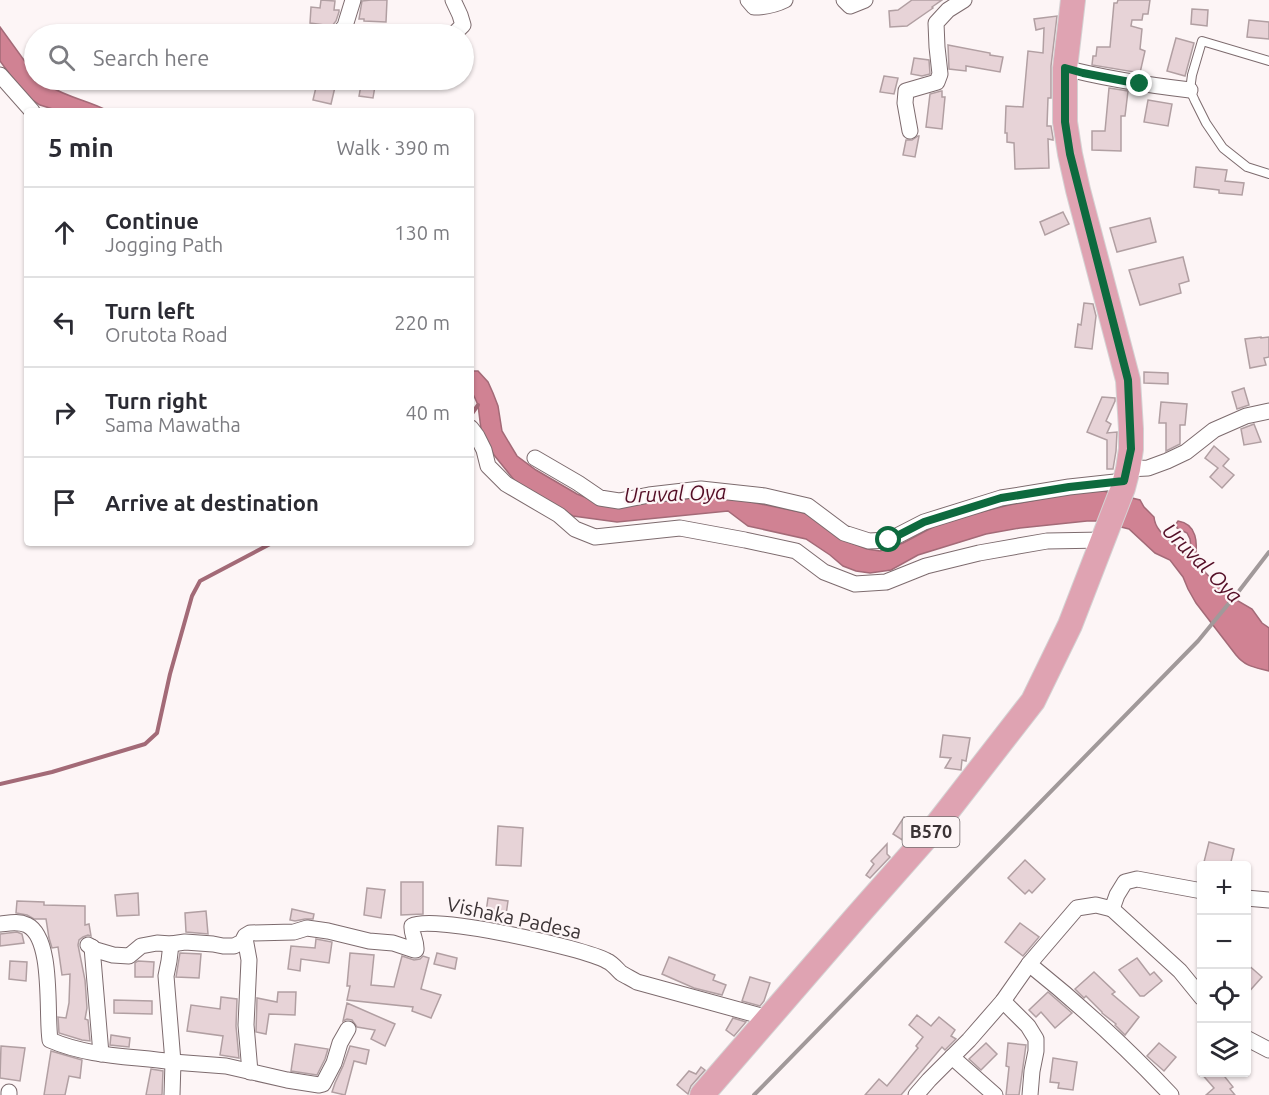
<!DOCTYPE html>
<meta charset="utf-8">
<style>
body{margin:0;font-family:Ubuntu,sans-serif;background:#f7f7f7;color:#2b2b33}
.controls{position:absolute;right:18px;bottom:18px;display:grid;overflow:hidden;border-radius:6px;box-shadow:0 2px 4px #0004}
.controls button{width:54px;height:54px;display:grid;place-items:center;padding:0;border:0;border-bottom:2px solid #e1e1e2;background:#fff;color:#2b2b33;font:30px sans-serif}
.stop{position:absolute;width:18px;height:18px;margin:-14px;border:4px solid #0d6a3e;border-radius:50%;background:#fff}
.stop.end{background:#0d6a3e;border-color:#fff;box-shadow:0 2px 6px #0008}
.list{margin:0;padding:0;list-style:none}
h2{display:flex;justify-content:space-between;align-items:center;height:78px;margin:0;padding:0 24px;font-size:26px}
h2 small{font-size:20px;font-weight:400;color:#7c7c81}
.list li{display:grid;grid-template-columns:39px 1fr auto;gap:18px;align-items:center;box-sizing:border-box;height:90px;padding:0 24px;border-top:2px solid #e1e1e2}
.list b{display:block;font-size:22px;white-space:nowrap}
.list p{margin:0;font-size:20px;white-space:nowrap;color:#7c7c81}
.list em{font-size:20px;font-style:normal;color:#7c7c81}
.icon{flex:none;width:33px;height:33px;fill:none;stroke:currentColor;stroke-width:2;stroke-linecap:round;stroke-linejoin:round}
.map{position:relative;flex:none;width:1269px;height:1095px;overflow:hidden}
.search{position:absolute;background:#fff;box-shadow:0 2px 4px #0004;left:24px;top:24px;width:450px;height:66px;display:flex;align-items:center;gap:15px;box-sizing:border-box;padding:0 21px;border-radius:33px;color:#7c7c81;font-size:22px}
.panel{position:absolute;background:#fff;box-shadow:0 2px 4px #0004;left:24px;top:108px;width:450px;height:438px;border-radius:6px}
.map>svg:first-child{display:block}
</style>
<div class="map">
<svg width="1269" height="1095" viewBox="0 0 1269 1095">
<rect width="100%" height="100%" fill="#fdf5f6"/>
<g fill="#d08293" stroke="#a36a77" stroke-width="1.5">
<path d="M0,27L34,74V80C42,80 44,84 51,87C69,98 90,101 108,111H59L40,105L25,95L0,61Z"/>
<path d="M471,371H478L488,382L493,393L498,406L502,431L517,456L536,470L577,494L597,502L615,506L694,498L726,497L800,512L811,515L841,539L867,549L880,551L903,543L935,526L973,514L1009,505L1095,489L1140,500L1144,507L1154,517C1155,532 1171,540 1180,550L1184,553L1188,552L1191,547L1190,539L1187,533L1177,528L1176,524L1178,521C1197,524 1198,543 1195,559L1203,570L1226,594L1252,609L1262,623L1269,628V671C1254,667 1246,667 1236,655L1196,603L1188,589L1183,577L1170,560L1155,553L1129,529L1097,521H1087L1020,528L986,534L918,555L891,570L870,573L856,571L843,566L830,555L806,539L748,526L728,511L617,522L573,516L515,481L494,455L481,429L478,405L474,396L471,394Z"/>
</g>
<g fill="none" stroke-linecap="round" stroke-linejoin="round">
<g stroke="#a36a77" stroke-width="4">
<polyline points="471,415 478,405"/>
<polyline points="0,784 52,772 145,744 157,733 170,674 192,596 200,581 272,543"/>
</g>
</g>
<g fill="#e7d3d7" stroke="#b19fa2" stroke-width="1.5">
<polygon points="321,0 335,1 334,10 339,10 339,12 336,21 332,26 310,23 311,7 320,8"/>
<polygon points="371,0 387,0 386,22 364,21 364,19 359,19 362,1"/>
<polygon points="912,0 942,0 932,7 933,8 907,26 890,27 889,11 898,10"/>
<polygon points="1118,0 1150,0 1148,14 1143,14 1142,20 1132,20 1131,26 1142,29 1140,49 1145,51 1140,73 1092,65 1093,56 1096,56 1097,47 1110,47 1114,3 1117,3"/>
<polygon points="1192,9 1208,10 1207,26 1191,24"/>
<polygon points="1057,16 1051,66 1051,98 1048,98 1047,126 1051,126 1053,138 1053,140 1048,139 1049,168 1015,169 1014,143 1007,142 1007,133 1005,133 1006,106 1023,107 1028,51 1043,53 1044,28 1036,30 1034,19"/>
<polygon points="1249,20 1269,22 1269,39 1247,37"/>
<polygon points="1176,38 1194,43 1185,76 1167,71"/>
<polygon points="948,45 990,53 990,55 1003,57 1000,72 966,66 966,71 949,69"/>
<polygon points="914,58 929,60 930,74 922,76 911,74"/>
<polygon points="884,76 898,78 894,94 880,92"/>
<polygon points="362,80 376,80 373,98 359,96"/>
<polygon points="317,83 335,87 331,104 313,100"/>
<polygon points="1109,88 1128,91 1125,116 1121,116 1121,151 1092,150 1092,131 1105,131"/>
<polygon points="941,91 942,91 942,97 945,97 942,129 926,127 930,94"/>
<polygon points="1148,100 1172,104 1168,126 1144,122"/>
<polygon points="918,136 919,136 915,157 903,155 906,140 912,140"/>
<polygon points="1196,167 1227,170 1225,181 1244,183 1242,195 1219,193 1219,190 1194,187"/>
<polygon points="1063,212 1069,224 1045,235 1040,222"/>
<polygon points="1150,218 1156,242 1117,252 1110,228"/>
<polygon points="1183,257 1189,281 1179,284 1181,293 1140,305 1129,270"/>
<polygon points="1084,303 1093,304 1096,316 1092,349 1075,347 1078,324 1081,325"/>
<polygon points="1261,337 1261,338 1269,337 1269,357 1264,358 1266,365 1250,368 1245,339"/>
<polygon points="1144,372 1168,373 1168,384 1144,383"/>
<polygon points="1244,388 1249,405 1237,409 1232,392"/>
<polygon points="1102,397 1115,398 1115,401 1106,421 1111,424 1107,433 1117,432 1116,451 1113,469 1107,469 1107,440 1087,432"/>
<polygon points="1161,402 1187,404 1185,425 1180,425 1180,444 1166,451 1166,423 1159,423"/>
<polygon points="1254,424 1261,442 1244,445 1241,429"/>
<polygon points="1214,446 1229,459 1223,466 1234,475 1222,488 1210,477 1218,468 1205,458"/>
<polygon points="943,735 970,738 966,761 962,760 961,770 945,768 951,758 940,757"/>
<polygon points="904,817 918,826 904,841 893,834"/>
<polygon points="498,826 523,828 521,866 496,865"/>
<polygon points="1209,842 1234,849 1230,866 1203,866"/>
<polygon points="887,844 887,854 890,857 870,878 866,875 874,864 871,861"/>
<polygon points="1025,860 1045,879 1032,893 1029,890 1025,894 1008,878"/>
<polygon points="401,882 423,882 423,914 401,915"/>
<polygon points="367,888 385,890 381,918 364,915"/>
<polygon points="138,893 139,915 117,916 115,895"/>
<polygon points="488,898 508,901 505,922 485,919"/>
<polygon points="17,901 44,902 44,905 85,906 85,925 89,924 91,936 88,935 83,937 79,940 78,945 85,980 87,1008 85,1019 88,1020 90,1041 82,1040 59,1033 58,1017 66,1018 69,1003 70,974 62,975 58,947 52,948 49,938 46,919 34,919 27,915 16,913"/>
<polygon points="292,909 314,914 313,919 305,919 295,921 290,920"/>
<polygon points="206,911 208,934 186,932 185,913"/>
<polygon points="1020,923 1039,937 1023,956 1005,942"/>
<polygon points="17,932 22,934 24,943 0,946 0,934"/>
<polygon points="316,939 332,942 329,963 301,959 300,971 288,969 291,946 315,948"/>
<polygon points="180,953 201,954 199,978 176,977"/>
<polygon points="350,953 374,955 371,985 394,987 402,956 414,960 420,959 423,956 429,958 421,989 441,995 431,1018 412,1011 413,1007 347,1000 350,986 347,986"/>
<polygon points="437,953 457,958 455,969 434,964"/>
<polygon points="669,957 715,975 713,980 726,985 722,995 694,988 662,974"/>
<polygon points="1137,958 1150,975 1154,972 1162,981 1144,996 1140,996 1119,970"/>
<polygon points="10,961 27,962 26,981 9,979"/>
<polygon points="138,961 154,962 153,977 135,977 135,963"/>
<polygon points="1246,963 1262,977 1246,995"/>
<polygon points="1094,972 1115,992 1112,994 1139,1017 1125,1035 1115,1025 1116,1024 1102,1013 1102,1012 1086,996 1084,998 1075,989"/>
<polygon points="750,977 770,983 764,1001 760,1006 742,1001"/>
<polygon points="278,992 296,992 295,1015 269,1014 266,1034 256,1032 257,998 277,1002"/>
<polygon points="1048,992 1072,1013 1055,1028 1041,1012 1036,1017 1029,1010"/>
<polygon points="221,997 237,999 236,1026 239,1058 220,1055 223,1036 187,1031 191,1005 220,1009"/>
<polygon points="114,1000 152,1001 152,1014 114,1013"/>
<polygon points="347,1003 395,1024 385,1046 371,1039 375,1030 357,1027 352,1020 347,1019 343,1021"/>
<polygon points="917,1015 931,1026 939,1017 955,1030 951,1036 956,1039 945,1050 942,1047 901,1095 865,1095 879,1079 887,1086 918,1048 916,1046 923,1037 909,1025"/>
<polygon points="733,1018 746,1022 734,1036 726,1030"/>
<polygon points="111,1035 130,1038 129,1047 110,1045"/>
<polygon points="986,1043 997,1054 981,1070 969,1059"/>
<polygon points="1008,1043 1026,1045 1019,1095 1006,1095 1009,1067 1006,1066"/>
<polygon points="1159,1043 1176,1057 1164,1071 1147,1056"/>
<polygon points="295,1044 328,1049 325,1059 317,1075 291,1071"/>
<polygon points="1,1046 25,1048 20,1081 0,1078"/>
<polygon points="350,1046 369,1050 366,1064 354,1061 345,1095 332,1092 335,1083 343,1066"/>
<polygon points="51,1051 82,1060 80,1078 69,1076 65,1095 44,1095"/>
<polygon points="1053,1058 1077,1062 1073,1090 1058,1088 1059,1083 1050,1082"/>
<polygon points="701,1067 705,1070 691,1086 688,1094 677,1085 689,1071 696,1074"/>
<polygon points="151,1069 163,1071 162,1095 146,1095"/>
<polygon points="1200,1072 1221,1072 1233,1087 1230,1089 1235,1095 1206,1095 1214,1088"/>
</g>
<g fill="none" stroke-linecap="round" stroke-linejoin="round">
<g stroke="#7d6b6e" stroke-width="10">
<polyline id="lane" points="1269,61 1202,41 1192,75 1190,90 1195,101 1206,123 1223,148 1247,167 1269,174"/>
</g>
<g stroke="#7d6b6e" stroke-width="17">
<g id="street">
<polyline points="453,0 460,15 463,25 454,34"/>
<path d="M748,0L754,7C765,7 775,5 785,0"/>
<polyline points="844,0 850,6 865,0"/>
<polyline points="338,34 345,26 353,0"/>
<path d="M1065,68C1106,79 1148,85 1190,90"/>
<polyline points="0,75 32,111"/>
<polyline points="910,131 905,103 906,91 937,82 940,74 937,47 936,23 948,10 964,0"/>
<polyline points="471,428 477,436 484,450 488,466 506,484 559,515 575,529 595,537 680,528 745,540 796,551 824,572 855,584 886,582 926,566 979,553 1047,541 1103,540"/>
<polyline points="535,458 578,483 600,498 619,501 649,495 701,489 765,496 808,506 844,533 869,541 889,540 924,522 1001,498 1069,487 1124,481"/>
<polyline points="1128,469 1148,468 1167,461 1186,452 1214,430 1246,416 1269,411"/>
<polyline points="1246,898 1269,900"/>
<polyline points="1112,909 1180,971 1202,998"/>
<path d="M0,924C10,923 18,921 27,925C54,938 46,1014 50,1040C89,1057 132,1056 173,1062L166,976L169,961L171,944"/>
<polyline points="245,938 249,960 246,1025 250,1072"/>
<path d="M88,945L96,950L113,955L129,956L141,946L157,943L171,944L185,942L213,944L223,946H234L242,942L245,936L250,933L294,932L307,928L328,931L369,941L393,943L414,950H416C417,941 411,934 412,926C432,914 584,948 607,961C612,963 617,969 621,973C626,976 632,979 637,982L768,1018"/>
<polyline points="92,947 101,1054"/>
<path d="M1029,964C1079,1004 1127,1048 1171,1095"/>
<polyline points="1003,1001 1028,1026 1036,1039 1036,1051 1032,1071 1030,1095"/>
<polyline points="1246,1038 1269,1050"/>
<polyline points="952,1057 995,1095"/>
<polyline points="9,1092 9,1095"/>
<polyline points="172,1095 173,1062 226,1066 287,1080 319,1085 323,1084 334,1063 340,1043 348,1029"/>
<polyline points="916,1095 929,1080 969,1040 1003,1001 1029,964 1077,908 1096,905 1112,909 1117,895 1125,882 1137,879 1202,891"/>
</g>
</g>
<g stroke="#d4d2d3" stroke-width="26">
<polyline id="primary" points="702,1095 857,916 932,831 1033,701 1070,625 1123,488 1128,469 1131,449 1131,429 1128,380 1078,190 1070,154 1065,122 1065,68 1073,0"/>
</g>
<use href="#lane" stroke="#fff" stroke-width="8"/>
<use href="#street" stroke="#fff" stroke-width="15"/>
<use href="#primary" stroke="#dfa3b2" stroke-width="24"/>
<polyline stroke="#a1999a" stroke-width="4" points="754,1095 1198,641 1239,591 1269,552"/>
</g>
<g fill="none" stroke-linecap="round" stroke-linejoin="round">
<polyline stroke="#0d6a3e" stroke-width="8" points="889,540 924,522 1001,498 1069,487 1124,481 1131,449 1128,380 1070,154 1065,122 1065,68 1083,73 1140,84"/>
</g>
<g text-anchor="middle" stroke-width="4.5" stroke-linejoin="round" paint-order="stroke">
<rect fill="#fdf5f6" stroke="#756d6f" stroke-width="1.5" x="902.5" y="817" width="57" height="30" rx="4.5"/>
<g font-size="18" font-weight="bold" fill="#3b3335">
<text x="931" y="838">B570</text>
</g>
<g font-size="20" fill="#3b3335" stroke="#fdf5f6">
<text transform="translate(514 918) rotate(12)" y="7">Vishaka Padesa</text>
</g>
<g font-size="21" font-style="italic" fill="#540e26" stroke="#fdf5f6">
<text transform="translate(675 494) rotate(-2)" y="7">Uruval Oya</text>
<text transform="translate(1202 563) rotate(45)" y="7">Uruval Oya</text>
</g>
</g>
</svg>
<div class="controls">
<button>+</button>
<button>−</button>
<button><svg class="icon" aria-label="locate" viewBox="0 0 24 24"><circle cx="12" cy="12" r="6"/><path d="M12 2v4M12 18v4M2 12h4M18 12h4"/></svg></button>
<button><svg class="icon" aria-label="layers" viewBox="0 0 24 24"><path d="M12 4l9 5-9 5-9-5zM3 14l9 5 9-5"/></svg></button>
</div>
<div class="stop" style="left:889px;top:540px"></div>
<div class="stop end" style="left:1140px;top:84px"></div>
<div class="search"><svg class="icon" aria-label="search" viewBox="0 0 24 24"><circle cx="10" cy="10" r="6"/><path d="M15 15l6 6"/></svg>Search here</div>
<section class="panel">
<h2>5 min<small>Walk · 390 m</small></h2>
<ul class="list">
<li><svg class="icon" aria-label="ahead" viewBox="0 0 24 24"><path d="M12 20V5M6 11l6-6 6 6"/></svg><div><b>Continue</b><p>Jogging Path</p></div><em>130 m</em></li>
<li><svg class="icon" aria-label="left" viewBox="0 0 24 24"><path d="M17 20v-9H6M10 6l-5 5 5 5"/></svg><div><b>Turn left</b><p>Orutota Road</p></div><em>220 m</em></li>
<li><svg class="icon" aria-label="right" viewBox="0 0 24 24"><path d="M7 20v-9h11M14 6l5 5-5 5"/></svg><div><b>Turn right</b><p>Sama Mawatha</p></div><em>40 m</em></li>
<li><svg class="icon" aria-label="arrive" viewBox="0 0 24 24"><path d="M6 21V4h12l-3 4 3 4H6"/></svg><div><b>Arrive at destination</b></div></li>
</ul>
</section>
</div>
